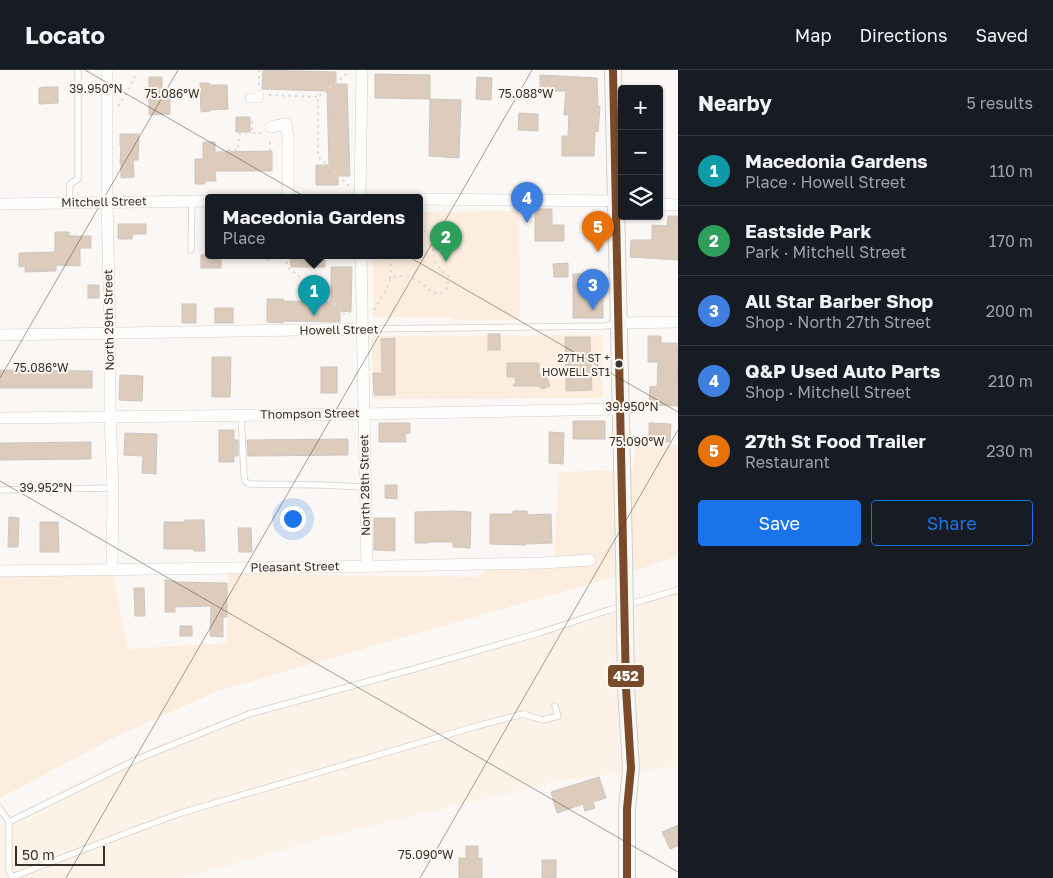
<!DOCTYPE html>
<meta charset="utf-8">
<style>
body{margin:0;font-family:"Golos Text",sans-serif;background:#20242c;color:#f1f3f6}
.controls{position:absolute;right:15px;top:15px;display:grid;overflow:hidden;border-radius:5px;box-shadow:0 1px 4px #0004}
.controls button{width:45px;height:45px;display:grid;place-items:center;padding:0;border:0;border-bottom:1px solid #363941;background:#171b24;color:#f1f3f6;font:25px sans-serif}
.scale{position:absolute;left:15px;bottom:12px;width:90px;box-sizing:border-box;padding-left:5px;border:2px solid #37302b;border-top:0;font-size:14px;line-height:18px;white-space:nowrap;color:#37302b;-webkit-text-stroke:4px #fef7f1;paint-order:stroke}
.you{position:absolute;left:292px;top:448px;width:18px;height:18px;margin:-12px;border:4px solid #fff;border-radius:50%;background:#1a73e8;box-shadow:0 0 0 8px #1a73e833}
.badge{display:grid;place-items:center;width:32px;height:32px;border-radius:50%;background:#1a73e8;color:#fff;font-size:16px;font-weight:700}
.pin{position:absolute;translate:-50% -41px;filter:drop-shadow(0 1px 2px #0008)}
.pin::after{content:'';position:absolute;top:26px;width:18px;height:15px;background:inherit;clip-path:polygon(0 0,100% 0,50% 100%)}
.popup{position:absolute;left:205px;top:124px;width:218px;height:65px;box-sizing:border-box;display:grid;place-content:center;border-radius:5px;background:#171b24;filter:drop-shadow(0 1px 4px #0005);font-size:16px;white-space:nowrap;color:#9ea1a6}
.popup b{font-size:19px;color:#f1f3f6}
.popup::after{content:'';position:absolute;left:50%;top:100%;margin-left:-10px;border:10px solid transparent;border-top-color:#171b24}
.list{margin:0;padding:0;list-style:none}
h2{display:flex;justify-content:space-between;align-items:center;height:65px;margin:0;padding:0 20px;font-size:21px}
h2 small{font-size:16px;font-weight:400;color:#9ea1a6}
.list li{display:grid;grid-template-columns:32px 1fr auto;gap:15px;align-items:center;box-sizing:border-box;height:70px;padding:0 20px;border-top:1px solid #363941}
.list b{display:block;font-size:19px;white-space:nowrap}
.list p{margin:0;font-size:16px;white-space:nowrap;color:#9ea1a6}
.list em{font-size:16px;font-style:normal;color:#9ea1a6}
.actions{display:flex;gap:10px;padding:15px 20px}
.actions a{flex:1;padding:11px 0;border:1px solid #1a73e8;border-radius:5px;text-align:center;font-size:18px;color:#1a73e8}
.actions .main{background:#1a73e8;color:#fff}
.icon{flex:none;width:28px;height:28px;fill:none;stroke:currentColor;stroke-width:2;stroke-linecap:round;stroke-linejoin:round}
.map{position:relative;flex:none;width:678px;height:808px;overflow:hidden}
header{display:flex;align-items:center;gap:30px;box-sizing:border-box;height:70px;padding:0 25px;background:#171b24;border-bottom:1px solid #363941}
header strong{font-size:24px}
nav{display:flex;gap:28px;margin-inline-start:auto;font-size:18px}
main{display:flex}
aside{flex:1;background:#171b24}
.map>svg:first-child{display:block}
</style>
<header>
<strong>Locato</strong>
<nav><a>Map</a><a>Directions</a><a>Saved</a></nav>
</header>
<main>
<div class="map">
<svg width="678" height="808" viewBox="0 0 678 808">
<rect width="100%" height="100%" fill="#fbf7f4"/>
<polygon fill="#fdf2e7" points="678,515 678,697 667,697 619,704 567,709 331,766 184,808 0,808 0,756 36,735 94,704 159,674 217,651 258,638 521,565 576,546"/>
<g fill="#fceddf">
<polygon points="519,141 520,247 518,247 518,250 454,250 454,247 373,247 373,185 419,185 419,142"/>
<polygon points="602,265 603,328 372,329 372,266"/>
<polygon points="635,375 678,375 678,486 631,502 217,621 113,668 0,728 0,501 112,500 128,579 227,573 228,504 478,507 488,499 553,496 559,402 633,400"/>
</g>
<g fill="#ddccbc" stroke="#cbc6c2">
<polygon points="263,0 336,2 336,14 347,14 350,106 338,106 338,115 316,115 316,95 329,95 327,21 262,19"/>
<polygon points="375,4 430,5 430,29 375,28"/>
<polygon points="540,5 597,8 598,36 600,36 598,62 595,61 594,86 562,86 562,66 568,66 569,45 564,45 566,21 540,21"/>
<polygon points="149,7 162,7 162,25 170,25 170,44 149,45"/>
<polygon points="477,7 492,8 491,30 476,29"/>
<polygon points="200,13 209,13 210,15 227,15 228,39 210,40 210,41 201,42"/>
<polygon points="44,17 58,17 58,33 39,34 39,18"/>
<polygon points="430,29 461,30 459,88 429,86"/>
<polygon points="519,43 538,44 538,61 518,60"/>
<rect x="236" y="47" width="14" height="15"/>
<polygon points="120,64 139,64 138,90 133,90 134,107 121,108 121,94 120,94 121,76 120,76"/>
<polygon points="203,72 215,72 215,82 272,81 272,101 215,101 216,111 205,111 205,114 195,114 195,89 203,89"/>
<polygon points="535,139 552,139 552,155 564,155 564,171 535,171"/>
<polygon points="668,146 678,146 678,190 630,187 631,170 652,170 652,155 667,156"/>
<polygon points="118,154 146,154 146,164 133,164 132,169 118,169"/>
<rect x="438" y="154" width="11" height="22"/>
<polygon points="55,162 69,162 69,166 91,166 91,178 80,178 80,196 56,195 56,201 25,202 25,196 19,197 19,183 55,182"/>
<rect x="201" y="185" width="20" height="13"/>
<polygon points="290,185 325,185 325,197 291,197"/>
<polygon points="568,193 568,207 554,207 553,194"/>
<polygon points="331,197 352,197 351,242 340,241 340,252 283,251 283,253 267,252 267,229 283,229 283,231 331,232"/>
<rect x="573" y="204" width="30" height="44"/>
<rect x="88" y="215" width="11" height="13"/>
<rect x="182" y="234" width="14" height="19"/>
<rect x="215" y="238" width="18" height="15"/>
<rect x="488" y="264" width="12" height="16"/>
<polygon points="648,266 661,266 661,273 677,273 678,336 649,335 650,316 657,317 658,292 648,292"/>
<polygon points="565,267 590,267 592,320 566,321"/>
<polygon points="395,268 395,325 374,325 373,303 382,303 381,269"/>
<polygon points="212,287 231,287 230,327 212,327"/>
<polygon points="507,293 539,293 539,305 545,303 550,316 542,319 539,316 514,316 513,314 516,314 515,307 507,307"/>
<rect x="321" y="297" width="16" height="26"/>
<polygon points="0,300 92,301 92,318 0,318"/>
<polygon points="120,305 143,306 142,331 119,330"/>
<rect x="573" y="351" width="32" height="18"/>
<polygon points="379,353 410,353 410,363 405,364 406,372 379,372"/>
<polygon points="649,353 671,354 670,372 649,371"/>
<polygon points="219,360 234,360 234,370 238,370 238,386 234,386 234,392 219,392"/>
<polygon points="549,362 564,363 563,394 549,393"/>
<polygon points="125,363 157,364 156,404 142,403 143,386 124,385"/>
<polygon points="348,369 348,385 248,386 247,370"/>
<polygon points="91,372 91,389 0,390 0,373"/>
<polygon points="385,415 397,415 397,429 385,428"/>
<polygon points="454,441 471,442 470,478 453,477 453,472 428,472 428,473 415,473 415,442"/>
<polygon points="513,441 527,441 527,445 551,444 552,473 526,474 526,475 490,474 490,444 513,444"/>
<polygon points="9,447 19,448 18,477 8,477"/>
<polygon points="374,448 395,448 395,481 374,480"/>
<polygon points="185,450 204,450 205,481 194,481 194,479 164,479 164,452 185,452"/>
<polygon points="40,452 58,452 59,482 40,482"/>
<polygon points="238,458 251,458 252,482 239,482"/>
<polygon points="165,510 175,511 175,512 227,513 227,547 223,547 223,567 210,566 211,536 175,537 175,542 165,542"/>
<polygon points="134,518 144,518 145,546 135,546"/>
<rect x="180" y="556" width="12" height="10"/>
<polygon points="599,707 606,728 593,732 595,738 585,741 583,734 557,743 551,722"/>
<polygon points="678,755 678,776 670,779 662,762"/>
<polygon points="466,776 478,776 478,788 482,788 482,808 459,808 459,788 466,788"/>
<rect x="542" y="790" width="14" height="18"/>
</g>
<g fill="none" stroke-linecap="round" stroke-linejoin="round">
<g stroke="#d4cfcb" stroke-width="7">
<g id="service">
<polyline points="69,133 70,114 78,109 78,0"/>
<polyline points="191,180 192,131"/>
<polyline points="268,185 268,187"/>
<polyline points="362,259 605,256 617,253"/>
<polyline points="241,345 244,405 245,411 249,414 320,415 365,417"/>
<polyline points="0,420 113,418"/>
<polyline points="0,739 9,752 140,688 249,644 414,599 539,563 609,540 678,520"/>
<polyline points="9,752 9,801 12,807 132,761 181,743 477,656 523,644 543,650 558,646 555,636"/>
</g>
</g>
<g stroke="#d4cfcb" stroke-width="10">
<polyline id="pedestrian" points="250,28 258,28 259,25"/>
</g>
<g stroke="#d4cfcb" stroke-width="12">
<g id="minor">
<polyline points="107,0 107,132 110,263 110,346 113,418 112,500"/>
<polyline points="271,57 286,54 288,67 288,127"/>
<polyline points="360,127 362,0"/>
<polyline points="419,129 622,131"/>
<polyline points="0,134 209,131"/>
<polyline points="659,134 678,135"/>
<polyline points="361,185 367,496"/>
<polyline points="619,253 678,252"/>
<polyline points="0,265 362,259"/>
<polyline points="0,348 363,344 620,339"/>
<polyline points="0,501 388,496 542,493 590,490"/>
</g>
</g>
<g stroke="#d4cfcb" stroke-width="18">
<g id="secondary">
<polyline points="613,0 624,483"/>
<polyline points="627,808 627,739"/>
</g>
</g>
<g stroke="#dcdad9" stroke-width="2" stroke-dasharray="2.5 4" stroke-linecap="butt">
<polyline points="259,15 259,0"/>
<polyline points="269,25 318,27"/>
<polyline points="118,36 128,21 135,6"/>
<polyline points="252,51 252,63 261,63"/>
<polyline points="221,80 238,80 239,64 252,63"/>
<polyline points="270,81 270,69"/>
<polyline points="349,116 318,86 318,27 350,1"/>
<polyline points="286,185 287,197 328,228 347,247"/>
<polyline points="390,209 392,185"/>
<path d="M374,240C379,231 389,217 390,209C395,206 398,206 403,206C417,207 423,215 433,223H442L447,218L449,207C430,192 433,184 434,162L419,161"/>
</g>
<use href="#service" stroke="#fefefd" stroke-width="5.5"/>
<use href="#pedestrian" stroke="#fefefd" stroke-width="9"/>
<use href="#minor" stroke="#fefefd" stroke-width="11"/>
<use href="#secondary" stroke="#f6f8f8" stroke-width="16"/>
<g stroke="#d4cfcb" stroke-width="18" stroke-linecap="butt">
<polyline id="secondary-bridge" points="624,483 626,618 631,698 627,739"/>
</g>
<use href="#secondary-bridge" stroke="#f6f8f8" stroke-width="16"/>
<g stroke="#fef7f1" stroke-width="11">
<polyline id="bus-1" points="613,0 626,618 631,698 627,739 627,808"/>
</g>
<use href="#bus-1" stroke="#7a4b2a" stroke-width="8"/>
</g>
<path fill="none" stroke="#37302b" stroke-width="1" stroke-opacity="0.45" d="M85,0L678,342M0,308L178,0M0,411L678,802M66,808L532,0M420,808L678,360"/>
<circle fill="#37302b" stroke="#fef7f1" stroke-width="2" cx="619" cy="294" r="4.5"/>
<g text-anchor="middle" stroke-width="4" stroke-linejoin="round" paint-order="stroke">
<g font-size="11" fill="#37302b" stroke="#fef7f1" text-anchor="end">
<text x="610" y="292">27TH ST +<tspan x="610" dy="14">HOWELL ST1</tspan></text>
</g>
<g font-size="12" fill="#37302b" stroke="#fef7f1">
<text transform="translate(104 132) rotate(-1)" y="4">Mitchell Street</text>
<text transform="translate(109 250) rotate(-91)" y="4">North 29th Street</text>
<text transform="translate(339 260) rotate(-1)" y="4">Howell Street</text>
<text transform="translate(310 344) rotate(-1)" y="4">Thompson Street</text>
<text transform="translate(365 415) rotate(-91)" y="4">North 28th Street</text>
<text transform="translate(295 497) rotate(-1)" y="4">Pleasant Street</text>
</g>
</g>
<g font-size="12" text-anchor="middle" fill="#37302b" stroke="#fef7f1" stroke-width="4" stroke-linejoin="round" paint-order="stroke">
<text x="96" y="23">39.950°N</text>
<text x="172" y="28">75.086°W</text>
<text x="526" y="28">75.088°W</text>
<text x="41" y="302">75.086°W</text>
<text x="632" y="341">39.950°N</text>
<text x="637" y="376">75.090°W</text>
<text x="46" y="422">39.952°N</text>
<text x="426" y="789">75.090°W</text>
</g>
<rect stroke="#fef7f1" stroke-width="2" x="607" y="594" width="38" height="24" rx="5" fill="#7a4b2a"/>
<g font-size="14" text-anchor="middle" font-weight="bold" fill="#fff">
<text x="626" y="611">452</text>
</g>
</svg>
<div class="controls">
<button>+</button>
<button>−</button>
<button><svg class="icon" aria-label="layers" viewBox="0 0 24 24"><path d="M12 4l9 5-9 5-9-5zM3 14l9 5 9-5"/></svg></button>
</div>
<div class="scale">50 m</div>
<div class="you"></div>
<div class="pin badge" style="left:314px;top:246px;background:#0f9aa8">1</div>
<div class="popup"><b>Macedonia Gardens</b>Place</div>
<div class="pin badge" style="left:446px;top:192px;background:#2e9e5b">2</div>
<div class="pin badge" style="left:593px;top:240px;background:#3f7fe0">3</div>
<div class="pin badge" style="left:527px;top:153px;background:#3f7fe0">4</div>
<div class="pin badge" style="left:598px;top:182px;background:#e8710a">5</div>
</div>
<aside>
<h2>Nearby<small>5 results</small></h2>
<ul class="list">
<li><span class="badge" style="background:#0f9aa8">1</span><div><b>Macedonia Gardens</b><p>Place · Howell Street</p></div><em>110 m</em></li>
<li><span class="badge" style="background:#2e9e5b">2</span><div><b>Eastside Park</b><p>Park · Mitchell Street</p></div><em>170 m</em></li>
<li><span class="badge" style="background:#3f7fe0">3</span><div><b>All Star Barber Shop</b><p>Shop · North 27th Street</p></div><em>200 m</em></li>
<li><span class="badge" style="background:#3f7fe0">4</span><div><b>Q&amp;P Used Auto Parts</b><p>Shop · Mitchell Street</p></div><em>210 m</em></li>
<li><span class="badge" style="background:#e8710a">5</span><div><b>27th St Food Trailer</b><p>Restaurant</p></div><em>230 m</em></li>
</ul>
<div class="actions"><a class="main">Save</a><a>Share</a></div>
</aside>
</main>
